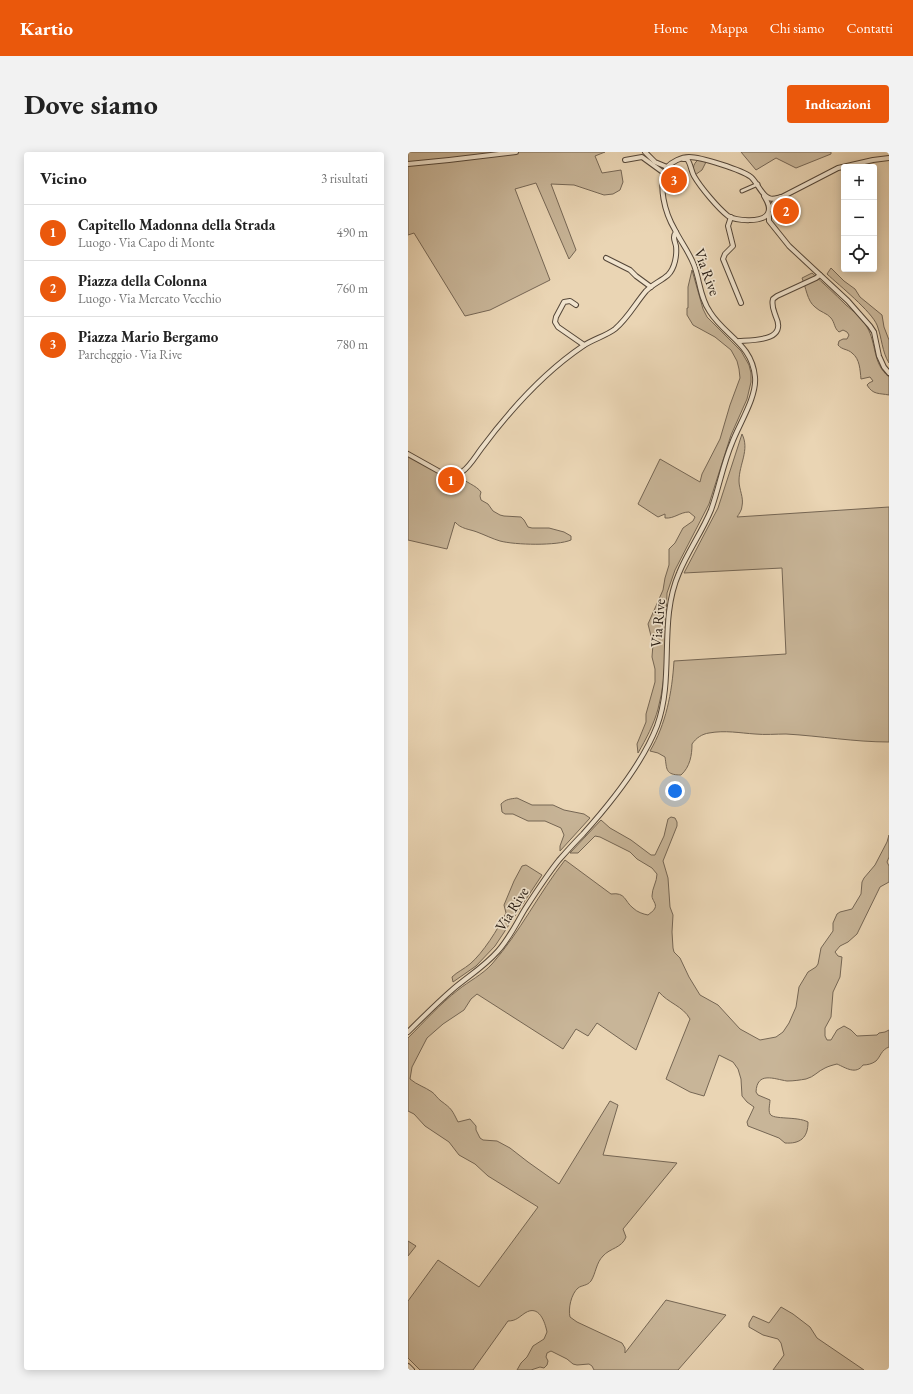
<!DOCTYPE html>
<html lang="it">
<meta charset="utf-8">
<style>
body{margin:0;font-family:"EB Garamond",serif;background:#f2f2f2;color:#222}
.controls{position:absolute;right:12px;top:12px;display:grid;overflow:hidden;border-radius:4px;box-shadow:0 2px 10px #0003}
.controls button{width:36px;height:36px;display:grid;place-items:center;padding:0;border:0;border-bottom:1px solid #e0e0e0;background:#fff;color:#222;font:20px sans-serif}
.you{position:absolute;left:267px;top:639px;width:14px;height:14px;margin:-10px;border:3px solid #fff;border-radius:50%;background:#1a73e8;box-shadow:0 0 0 6px #1a73e833}
.badge{display:grid;place-items:center;width:26px;height:26px;border-radius:50%;background:#ea580c;color:#fff;font-size:13px;font-weight:700}
.pin{position:absolute;translate:-50% -50%;border:2px solid #fff;box-shadow:0 1px 4px #0006}
.list{margin:0;padding:0;list-style:none}
h2{display:flex;justify-content:space-between;align-items:center;height:52px;margin:0;padding:0 16px;font-size:17px}
h2 small{font-size:13px;font-weight:400;color:#767676}
.list li{display:grid;grid-template-columns:26px 1fr auto;gap:12px;align-items:center;box-sizing:border-box;height:56px;padding:0 16px;border-top:1px solid #e0e0e0}
.list b{display:block;font-size:15px;white-space:nowrap}
.list p{margin:0;font-size:13px;white-space:nowrap;color:#767676}
.list em{font-size:13px;font-style:normal;color:#767676}
.icon{flex:none;width:22px;height:22px;fill:none;stroke:currentColor;stroke-width:2;stroke-linecap:round;stroke-linejoin:round}
.map{position:relative;flex:none;width:481px;height:1218px;overflow:hidden;border-radius:4px}
header{display:flex;align-items:center;gap:24px;box-sizing:border-box;height:56px;padding:0 20px;background:#ea580c;color:#fff}
header strong{font-size:19px}
nav{display:flex;gap:22px;margin-inline-start:auto;font-size:14px}
.intro{display:flex;align-items:center;justify-content:space-between;box-sizing:border-box;height:96px;padding:0 24px}
h1{margin:0;font-size:28px}
.button{padding:10px 18px;border-radius:4px;background:#ea580c;color:#fff;font-size:14px;font-weight:700}
main{display:flex;gap:24px;padding:0 24px}
aside{flex:1;background:#fff;border-radius:4px;box-shadow:0 2px 10px #0003}
.map>svg:first-child{display:block}
</style>
<header>
<strong>Kartio</strong>
<nav><a>Home</a><a>Mappa</a><a>Chi siamo</a><a>Contatti</a></nav>
</header>
<div class="intro"><h1>Dove siamo</h1><a class="button">Indicazioni</a></div>
<main>
<aside>
<h2>Vicino<small>3 risultati</small></h2>
<ul class="list">
<li><span class="badge">1</span><div><b>Capitello Madonna della Strada</b><p>Luogo · Via Capo di Monte</p></div><em>490 m</em></li>
<li><span class="badge">2</span><div><b>Piazza della Colonna</b><p>Luogo · Via Mercato Vecchio</p></div><em>760 m</em></li>
<li><span class="badge">3</span><div><b>Piazza Mario Bergamo</b><p>Parcheggio · Via Rive</p></div><em>780 m</em></li>
</ul>
</aside>
<div class="map">
<svg width="481" height="1218" viewBox="0 0 481 1218">
<rect width="100%" height="100%" fill="#ead5b4"/>
<filter id="stains"><feTurbulence type="fractalNoise" baseFrequency=".005" numOctaves="4"/><feColorMatrix values="0 0 0 0 .2 0 0 0 0 .09 0 0 0 0 .02 0 0 0 .5 -.17"/></filter>
<radialGradient id="worn" r=".72"><stop offset=".6" stop-color="#630" stop-opacity="0"/><stop offset="1" stop-color="#630" stop-opacity=".3"/></radialGradient>
<g fill="#c8b598" stroke="#756654">
<polygon points="0,0 197,0 187,4 194,21 213,18 215,30 212,38 205,42 196,43 166,33 143,32 168,98 161,107 128,31 107,37 142,128 82,158 57,164 6,81 0,83"/>
<polygon points="333,0 423,0 423,2 388,16 368,6 348,18"/>
<path d="M290,8L298,10L294,18L287,23C285,17 284,13 290,8Z"/>
<path d="M423,116L436,129L447,137L452,145L474,163L476,175L481,188V211C474,200 474,186 469,173C463,159 432,134 419,122Z"/>
<path d="M284,118L295,157L299,165L333,199L341,213L343,221V230L339,247L323,283L301,352L267,418L259,441C257,479 260,520 250,557C246,572 238,587 230,601L229,592L238,570V562L247,530V517L244,505L245,492L240,472L255,438L257,426L261,413V397L267,391L275,376L285,369L287,365L281,360C272,360 266,367 257,366V362L250,365L230,352L252,307L292,330L294,322L312,287L322,253L332,226L331,217L329,209L323,198L307,185L285,173L279,163V156H280V135Z"/>
<path d="M404,121C415,131 427,142 438,153C445,159 454,166 459,175C469,192 464,211 481,225V243C471,241 465,243 459,233L461,231L465,229L462,225L453,227C452,218 452,207 444,201C440,197 434,198 430,193L431,189L435,187H439L441,183L439,180L435,178L431,180C426,176 427,171 423,166C419,161 412,160 407,155C399,149 398,135 394,126Z"/>
<path d="M334,282C342,298 331,312 331,329C331,337 336,346 334,354C334,358 331,362 329,365L481,355V590C446,590 413,584 378,582C368,582 357,583 347,582C332,581 317,578 301,581C294,582 288,586 284,592C284,603 282,615 273,623C257,623 259,617 257,605L250,601L242,599C258,572 264,541 266,509L378,502L374,416L276,421L310,356Z"/>
<path d="M0,303L39,324H51C58,331 68,333 73,340L72,344L73,348L80,352L85,359L92,363L96,364L113,365L116,368L120,375L124,376H141L156,380L163,384V388C149,394 107,393 92,389C85,387 77,383 69,380C61,377 53,377 47,370L39,397L0,388Z"/>
<path d="M109,646L124,653H145L156,658L176,662L182,666L152,699V694L156,683L153,676L137,669H120L105,662H97L94,660L93,652C98,647 102,647 109,646Z"/>
<path d="M263,665L267,666L269,670V674L255,709L260,726L262,755L265,763L264,780L265,796L266,800L272,806L281,825L292,843L310,853L332,877L352,888L368,885L375,880L381,871L388,855L391,835L400,820L408,815L410,812L413,796L425,779V771L429,762L432,760L444,757L453,742L454,730L456,726L467,713L479,690L481,683V705L479,710L481,714V730L472,735L449,782L440,790L432,794L427,800L430,804L434,805L432,825L425,840L423,865L417,876V884L419,888H423L429,878L436,874L443,878L449,884L469,883L471,881L477,880L481,878V895C473,898 473,904 468,909C464,912 459,913 455,913C448,923 438,916 429,912C425,913 421,914 417,916C410,919 406,925 398,927C392,928 386,929 379,929C366,927 349,919 348,940L350,943L362,948C362,952 360,958 362,962C365,968 389,964 400,970C400,986 392,992 377,991L371,986L340,974L339,970L346,955L339,950L334,944L333,927L330,917L325,910L311,903L296,944L282,940L258,927L282,867C275,854 260,851 251,840L228,898L189,871L180,884L168,877L155,897L69,842L63,847L56,858L35,872L19,886L4,915L2,927C9,933 17,935 24,940C27,942 29,946 33,949C44,957 44,958 50,970L62,967L68,974V978L72,986L75,988L89,989L102,996L120,1010L151,1032L202,949L210,953L195,1003L269,1011L215,1077L218,1085C214,1096 202,1096 195,1104C188,1111 188,1121 183,1129C179,1134 174,1133 170,1136C163,1142 160,1157 162,1165L169,1170L214,1191L217,1196V1201L258,1148L318,1163L270,1218H186L184,1214L181,1212L169,1213L165,1212L159,1207L143,1199L139,1201L138,1205L140,1209L139,1213L136,1216L132,1215L123,1218H109L113,1211L119,1205L125,1194L136,1187L139,1180C137,1170 131,1152 117,1161C111,1165 108,1169 100,1169L65,1218H12L0,1206V1149L30,1108L71,1135L130,1055L80,1024L67,1012L51,1003L41,990L17,974L6,962L0,959V886C16,870 32,852 50,838C61,829 74,823 84,812C112,780 131,741 157,708L203,742C218,740 216,749 225,756C229,760 235,762 240,763C242,761 246,759 247,756C249,752 244,748 244,744C244,736 249,730 249,722L244,716L229,707L222,700L192,685L187,684L170,701H162L193,668L202,676L223,688L243,703H247L256,684L260,667Z"/>
<path d="M118,713L134,723L87,794L68,814L45,830L44,825C49,820 56,817 62,812C75,801 90,777 98,761L96,753L106,729L114,714Z"/>
<polygon points="0,1089 8,1094 0,1104"/>
<polygon points="373,1155 385,1162 402,1175 409,1186 456,1218 365,1218 376,1203 373,1191 370,1187 355,1183 341,1175 341,1171 345,1164 361,1171"/>
</g>
<g fill="none" stroke-linecap="round" stroke-linejoin="round">
<g stroke="#544638" stroke-width="5">
<polyline id="pedestrian" points="334,39 350,32"/>
</g>
<g stroke="#544638" stroke-width="6">
<g id="minor">
<path d="M237,0L247,10L259,15C264,10 273,5 281,5C293,5 334,18 343,25C349,30 354,44 361,46C364,48 369,46 373,45"/>
<path d="M275,7H279C283,12 283,19 286,24C293,36 310,56 320,64C328,69 356,71 360,61C363,55 359,49 356,44"/>
<polyline points="217,8 234,5 256,21"/>
<polyline points="0,12 41,8 108,0"/>
<polyline points="362,57 368,48 430,16 465,8 481,6"/>
<polyline points="361,61 361,69 381,94 440,149 462,174 466,180 471,204 476,215 481,221"/>
<polyline points="323,65 320,74 325,94 317,102 315,107 333,151"/>
<polyline points="198,106 222,118 228,124 243,135"/>
<polyline points="168,153 162,149 156,150 148,165 147,170 150,175 176,193"/>
<path d="M331,189C346,188 379,189 368,165C366,159 363,154 365,147L369,144L408,126L412,123"/>
<path d="M0,302L34,321C54,329 62,312 73,297C102,258 135,221 175,194C185,187 198,184 207,177C220,166 227,152 238,139C245,132 253,129 260,123C267,116 269,103 268,94C267,89 264,85 268,80"/>
<path d="M0,880C14,866 29,851 44,838C59,825 76,815 90,799C101,787 108,772 117,757C128,740 139,723 151,708C159,699 167,690 175,682C201,653 235,610 249,574C267,525 250,469 271,421C280,399 294,380 303,358C311,336 315,312 324,291C331,272 349,245 347,225C344,192 317,184 302,160C292,146 292,129 286,113C281,100 273,90 267,78C257,61 249,33 259,15"/>
<polyline points="0,1214 4,1218"/>
</g>
</g>
<use href="#pedestrian" stroke="#f1e4ce" stroke-width="3"/>
<use href="#minor" stroke="#f1e4ce" stroke-width="4"/>
</g>
<g text-anchor="middle" stroke-width="3.5" stroke-linejoin="round" paint-order="stroke">
<g font-size="15" fill="#22170f" stroke="#f1e4ce">
<text transform="translate(299 120) rotate(70)" y="5">Via Rive</text>
<text transform="translate(250 471) rotate(-85)" y="5">Via Rive</text>
<text transform="translate(104 757) rotate(-58)" y="5">Via Rive</text>
</g>
</g>
<rect width="100%" height="100%" filter="url(#stains)"/>
<rect width="100%" height="100%" fill="url(#worn)"/>
</svg>
<div class="controls">
<button>+</button>
<button>−</button>
<button><svg class="icon" aria-label="locate" viewBox="0 0 24 24"><circle cx="12" cy="12" r="6"/><path d="M12 2v4M12 18v4M2 12h4M18 12h4"/></svg></button>
</div>
<div class="you"></div>
<div class="pin badge" style="left:43px;top:328px">1</div>
<div class="pin badge" style="left:378px;top:59px">2</div>
<div class="pin badge" style="left:266px;top:28px">3</div>
</div>
</main>
